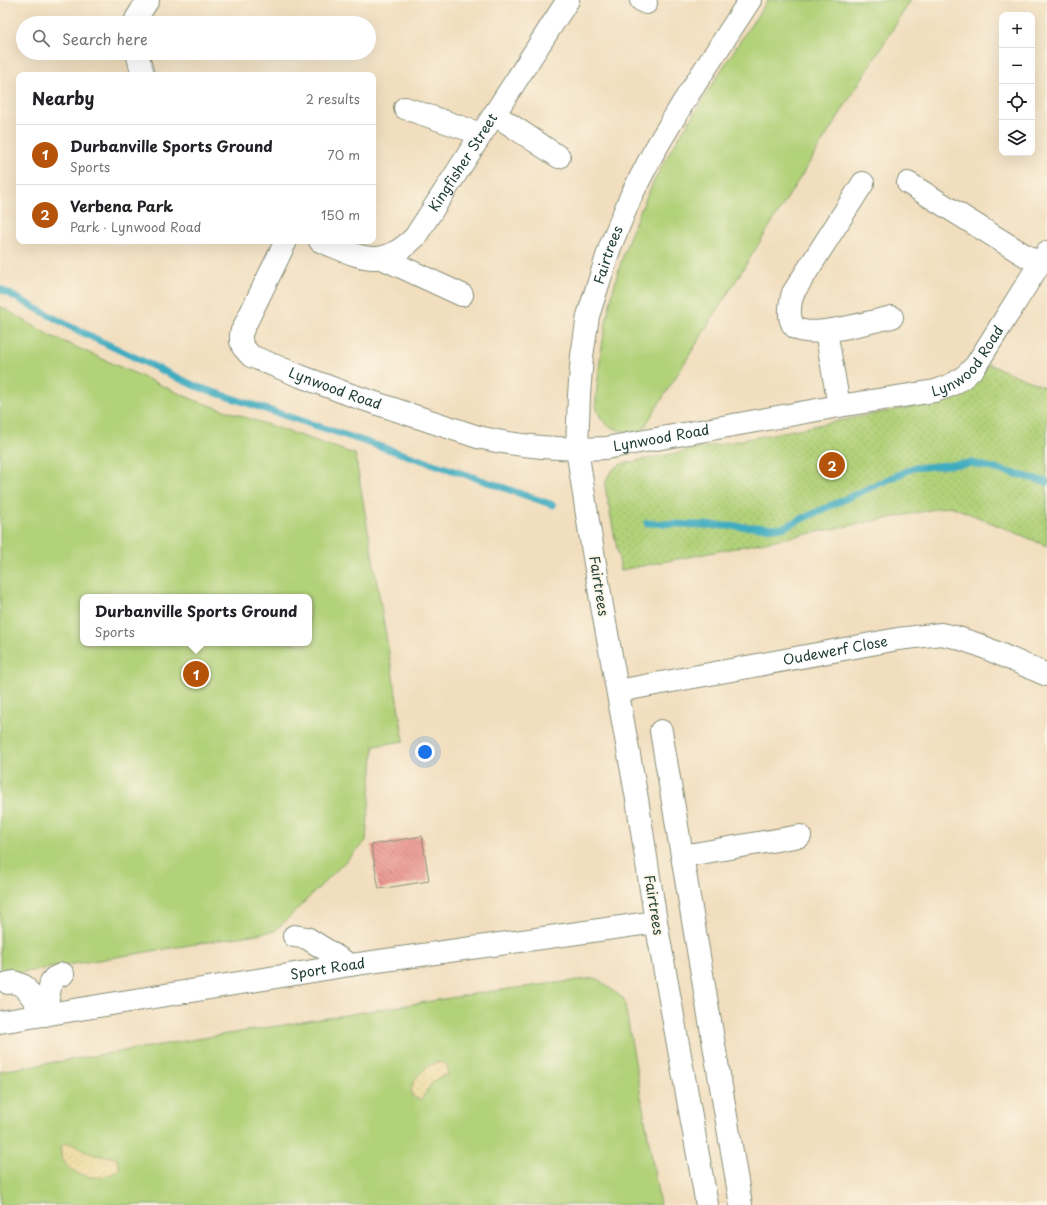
<!DOCTYPE html>
<meta charset="utf-8">
<style>
body{margin:0;font-family:"Playpen Sans",sans-serif;background:#f6f6f6;color:#202124}
.controls{position:absolute;right:12px;top:12px;display:grid;overflow:hidden;border-radius:8px;box-shadow:0 4px 16px #0002}
.controls button{width:36px;height:36px;display:grid;place-items:center;padding:0;border:0;border-bottom:1px solid #e0e0e0;background:#fff;color:#202124;font:20px sans-serif}
.you{position:absolute;left:425px;top:752px;width:14px;height:14px;margin:-10px;border:3px solid #fff;border-radius:50%;background:#1a73e8;box-shadow:0 0 0 6px #1a73e833}
.badge{display:grid;place-items:center;width:26px;height:26px;border-radius:50%;background:#b45309;color:#fff;font-size:13px;font-weight:700}
.pin{position:absolute;translate:-50% -50%;border:2px solid #fff;box-shadow:0 1px 4px #0006}
.popup{position:absolute;left:80px;top:594px;width:232px;height:52px;box-sizing:border-box;display:grid;place-content:center;border-radius:8px;background:#fff;filter:drop-shadow(0 1px 3px #0005);font-size:13px;white-space:nowrap;color:#757577}
.popup b{font-size:15px;color:#202124}
.popup::after{content:'';position:absolute;left:50%;top:100%;margin-left:-8px;border:8px solid transparent;border-top-color:#fff}
.list{margin:0;padding:0;list-style:none}
h2{display:flex;justify-content:space-between;align-items:center;height:52px;margin:0;padding:0 16px;font-size:17px}
h2 small{font-size:13px;font-weight:400;color:#757577}
.list li{display:grid;grid-template-columns:26px 1fr auto;gap:12px;align-items:center;box-sizing:border-box;height:60px;padding:0 16px;border-top:1px solid #e0e0e0}
.list b{display:block;font-size:15px;white-space:nowrap}
.list p{margin:0;font-size:13px;white-space:nowrap;color:#757577}
.list em{font-size:13px;font-style:normal;color:#757577}
.icon{flex:none;width:22px;height:22px;fill:none;stroke:currentColor;stroke-width:2;stroke-linecap:round;stroke-linejoin:round}
.map{position:relative;flex:none;width:1047px;height:1205px;overflow:hidden}
.search{position:absolute;background:#fff;box-shadow:0 4px 16px #0002;left:16px;top:16px;width:360px;height:44px;display:flex;align-items:center;gap:10px;box-sizing:border-box;padding:0 14px;border-radius:22px;color:#757577;font-size:15px}
.panel{position:absolute;background:#fff;box-shadow:0 4px 16px #0002;left:16px;top:72px;width:360px;height:172px;border-radius:8px}
.map>svg:first-child{display:block}
</style>
<div class="map">
<svg width="1047" height="1205" viewBox="0 0 1047 1205">
<defs>
<pattern id="sand-dots" width="8" height="8" patternUnits="userSpaceOnUse"><rect width="8" height="8" fill="#eeda9e"/><path d="M2 2h.1M6 6h.1" fill="none" stroke="#ccbc89" stroke-width="1.8" stroke-linecap="round"/></pattern>
<pattern id="park-dots" width="8" height="8" patternUnits="userSpaceOnUse"><rect width="8" height="8" fill="#b2d27a"/><path d="M2 2h.1M6 6h.1" fill="none" stroke="#99b56a" stroke-width="1.8" stroke-linecap="round"/></pattern>
<pattern id="building-back-hatch" width="6" height="6" patternUnits="userSpaceOnUse"><rect width="6" height="6" fill="#ea958f"/><path d="M-1 5l2 2M0 0l6 6M5-1l2 2" fill="none" stroke="#bd7b76"/></pattern>
</defs>
<rect width="100%" height="100%" fill="#fcf5e5"/>
<filter id="ink" filterUnits="userSpaceOnUse"><feTurbulence type="fractalNoise" baseFrequency=".025" numOctaves="2"/><feDisplacementMap in="SourceGraphic" scale="8" xChannelSelector="R" yChannelSelector="G"/><feConvolveMatrix kernelMatrix="1 2 1 2 8 2 1 2 1" color-interpolation-filters="sRGB"/></filter>
<filter id="wash" filterUnits="userSpaceOnUse"><feTurbulence type="fractalNoise" baseFrequency=".012" numOctaves="4" result="noise"/><feDisplacementMap in="SourceGraphic" scale="16" xChannelSelector="R" yChannelSelector="G"/><feGaussianBlur stdDeviation="0.9" result="paint"/><feColorMatrix in="noise" values="0 0 0 0 0 0 0 0 0 0 0 0 0 0 0 0 0 1.4 0 .05"/><feComposite in="paint" operator="in"/></filter>
<g filter="url(#wash)">
<rect width="100%" height="100%" fill="#f1debe"/>
<g fill="#b2d27a" stroke="#688857" fill-rule="evenodd">
<path d="M768,0H911L642,431C621,435 596,426 596,401C596,394 597,387 598,380C602,332 613,284 629,238C639,213 650,187 663,164C674,143 688,124 700,104C722,69 744,34 768,0Z"/>
<path d="M0,306L49,335L194,400L355,454L404,741L374,746L366,841L275,931L0,976ZM83,597H309V643H83Z"/>
<polygon points="596,978 624,999 660,1205 0,1205 0,1071 493,991"/>
</g>
<g fill="url(#sand-dots)" stroke="#868c69">
<path d="M437,1062L444,1063L447,1065L448,1073L447,1075L440,1077L433,1081L421,1100L413,1097C406,1084 425,1066 437,1062Z"/>
<path d="M67,1143C79,1145 86,1153 96,1155C105,1158 112,1153 119,1162V1169C106,1181 83,1179 69,1168C63,1163 61,1156 60,1148L63,1144Z"/>
</g>
<path fill="url(#park-dots)" stroke="#688857" d="M988,364L1047,388V546L951,506L621,570L605,486C607,476 611,469 621,464L945,400C964,392 977,382 988,364Z"/>
<g fill="none" stroke-linecap="round" stroke-linejoin="round">
<g stroke="#41acc0" stroke-width="7">
<polyline points="0,289 73,328 195,386 470,476 553,505"/>
<polyline points="647,523 782,528 913,468 972,463 1047,482"/>
</g>
</g>
<g id="blocks">
<polygon fill="url(#building-back-hatch)" points="422,836 429,881 379,889 371,845"/>
</g>
</g>
<g filter="url(#ink)">
<use href="#blocks" fill-opacity="0" stroke="#888e79" stroke-width="1"/>
<g fill="none" stroke-linecap="round" stroke-linejoin="round">
<g stroke="#888e79" stroke-width="24">
<g id="minor">
<polyline points="641,0 646,3"/>
<polyline points="136,23 136,19 148,0"/>
<polyline points="137,53 143,75"/>
<polyline points="405,108 481,134"/>
<polyline points="494,114 559,157"/>
<path d="M863,183L793,293C790,303 786,323 798,329C814,338 873,321 892,317"/>
<polyline points="908,183 1039,264"/>
<path id="s1" d="M286,241L241,333V341L243,347L251,356L300,376L351,395L478,437C520,447 563,450 606,448L839,406L935,391C952,386 964,379 976,365L1047,252"/>
<path id="s2" d="M320,241C359,256 380,272 415,237L568,0"/>
<polyline points="382,258 462,295"/>
<polyline points="826,331 839,406"/>
<path id="s3" d="M618,691L898,639L941,634L955,637L979,645L1047,675"/>
<polyline points="661,731 741,1205"/>
<polyline points="682,856 800,836"/>
<polyline points="294,936 307,938 350,965"/>
<polyline points="8,983 14,982 24,986 45,1015"/>
<polyline points="45,1015 51,982 54,978 63,974"/>
<path id="s4" d="M0,1022L350,965L656,922"/>
</g>
</g>
<g stroke="#888e79" stroke-width="24">
<g id="major">
<path id="s5" d="M707,1205L656,922L637,799L602,606L588,521L577,449L579,395L582,356L588,316L610,247L631,196L653,153L684,101L750,0"/>
</g>
</g>
<use href="#minor" stroke="#fff" stroke-width="22"/>
<use href="#major" stroke="#fff" stroke-width="22"/>
</g>
</g>
<g text-anchor="middle" stroke-width="3.5" stroke-linejoin="round" paint-order="stroke">
<g font-size="14" fill="#1f3d34" stroke="#fcf5e5">
<text dy="5" stroke="none"><textPath href="#s2" startOffset="193">Kingfisher Street</textPath></text>
<text dy="5" stroke="none"><textPath href="#s5" startOffset="965">Fairtrees</textPath></text>
<text dy="5" stroke="none"><textPath href="#s1" startOffset="878">Lynwood Road</textPath></text>
<text dy="5" stroke="none"><textPath href="#s1" startOffset="219">Lynwood Road</textPath></text>
<text dy="5" stroke="none"><textPath href="#s1" startOffset="555">Lynwood Road</textPath></text>
<text transform="translate(599 586) rotate(81)" y="5">Fairtrees</text>
<text dy="5" stroke="none"><textPath href="#s3" startOffset="221">Oudewerf Close</textPath></text>
<text transform="translate(654 905) rotate(81)" y="5">Fairtrees</text>
<text dy="5" stroke="none"><textPath href="#s4" startOffset="332">Sport Road</textPath></text>
</g>
</g>
</svg>
<div class="controls">
<button>+</button>
<button>−</button>
<button><svg class="icon" aria-label="locate" viewBox="0 0 24 24"><circle cx="12" cy="12" r="6"/><path d="M12 2v4M12 18v4M2 12h4M18 12h4"/></svg></button>
<button><svg class="icon" aria-label="layers" viewBox="0 0 24 24"><path d="M12 4l9 5-9 5-9-5zM3 14l9 5 9-5"/></svg></button>
</div>
<div class="you"></div>
<div class="pin badge" style="left:196px;top:674px">1</div>
<div class="popup"><b>Durbanville Sports Ground</b>Sports</div>
<div class="pin badge" style="left:832px;top:465px">2</div>
<div class="search"><svg class="icon" aria-label="search" viewBox="0 0 24 24"><circle cx="10" cy="10" r="6"/><path d="M15 15l6 6"/></svg>Search here</div>
<section class="panel">
<h2>Nearby<small>2 results</small></h2>
<ul class="list">
<li><span class="badge">1</span><div><b>Durbanville Sports Ground</b><p>Sports</p></div><em>70 m</em></li>
<li><span class="badge">2</span><div><b>Verbena Park</b><p>Park · Lynwood Road</p></div><em>150 m</em></li>
</ul>
</section>
</div>
